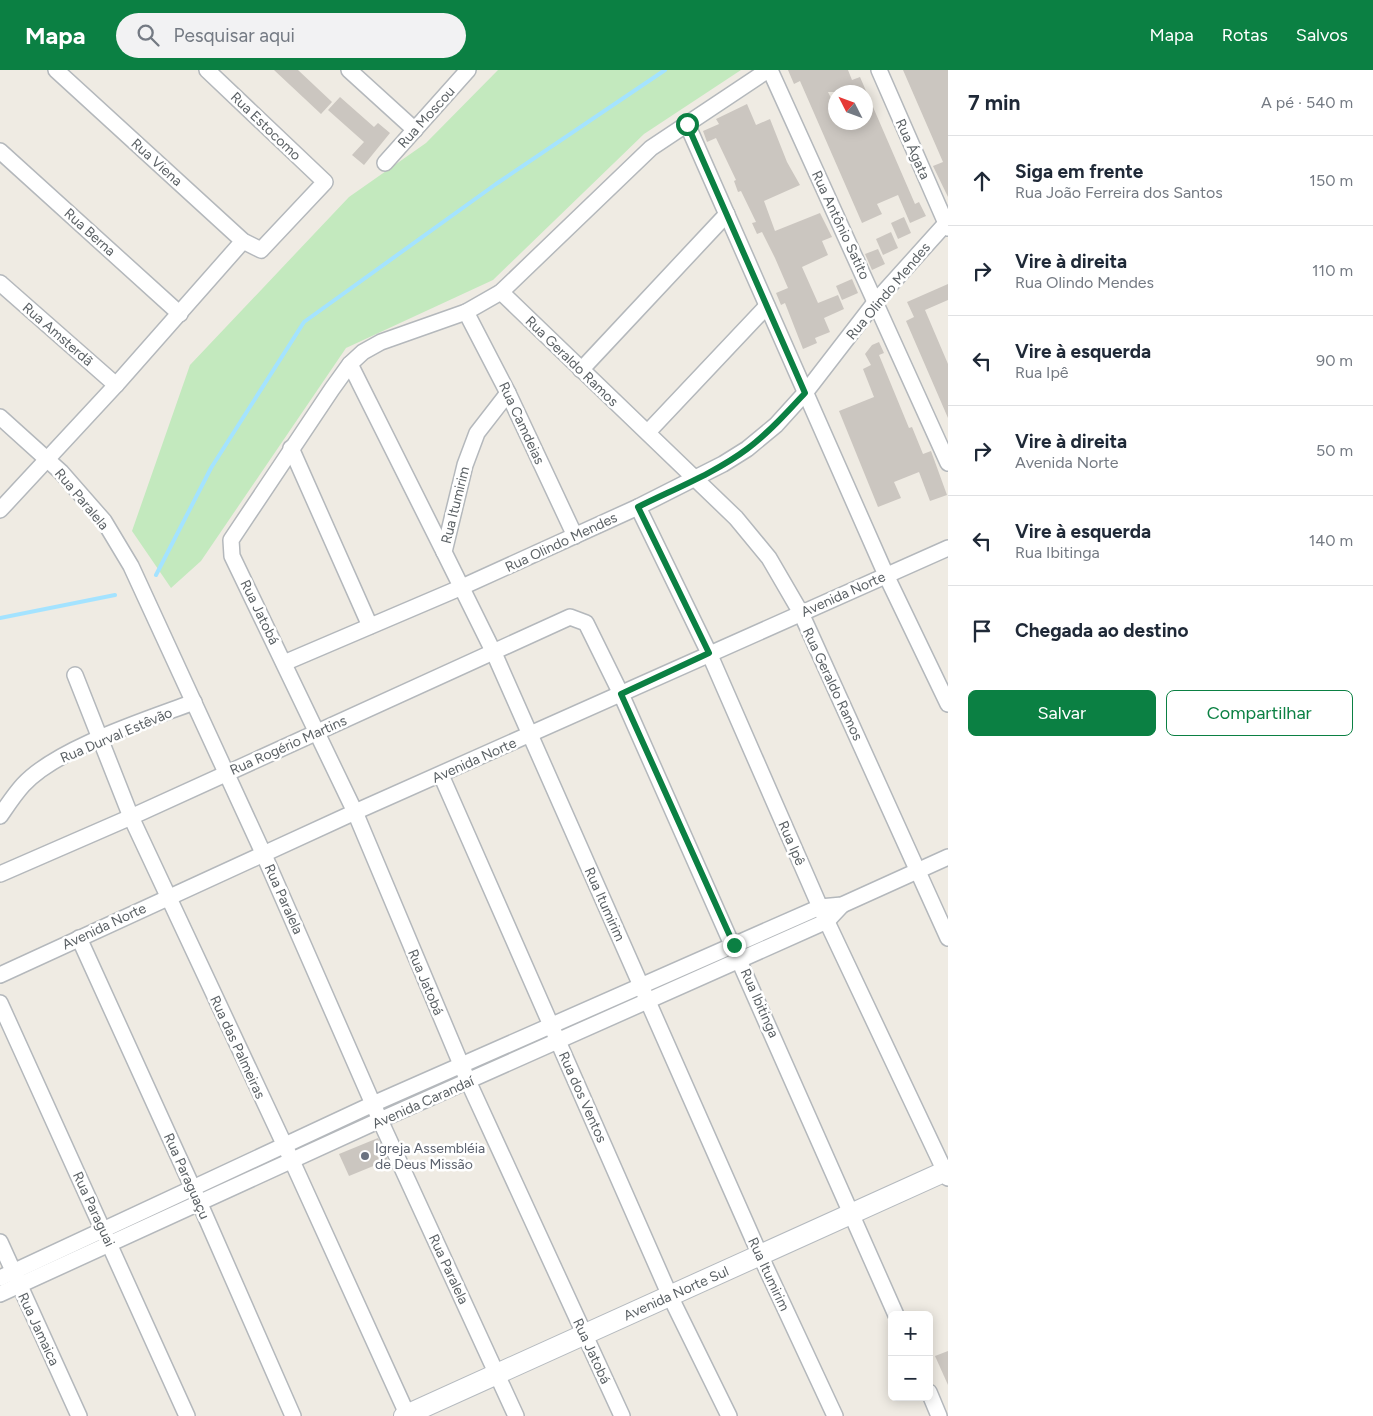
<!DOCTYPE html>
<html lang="pt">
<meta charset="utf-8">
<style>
body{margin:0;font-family:Figtree,sans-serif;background:#f2f2f3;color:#1f2937}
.controls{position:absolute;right:15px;bottom:15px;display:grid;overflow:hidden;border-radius:8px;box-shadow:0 2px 12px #0003}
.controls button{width:45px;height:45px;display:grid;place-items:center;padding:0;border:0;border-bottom:1px solid #e0e1e3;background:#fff;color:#1f2937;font:25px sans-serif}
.compass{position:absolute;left:828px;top:15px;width:45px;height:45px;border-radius:50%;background:#fff;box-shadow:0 2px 12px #0003;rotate:312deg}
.stop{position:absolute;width:15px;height:15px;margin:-11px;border:4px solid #0b8043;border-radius:50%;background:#fff}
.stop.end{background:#0b8043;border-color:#fff;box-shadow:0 1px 5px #0008}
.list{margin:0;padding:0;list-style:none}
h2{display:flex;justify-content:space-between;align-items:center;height:65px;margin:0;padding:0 20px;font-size:21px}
h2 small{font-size:16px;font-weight:400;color:#747a83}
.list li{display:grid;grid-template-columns:32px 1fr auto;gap:15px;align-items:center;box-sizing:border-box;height:90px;padding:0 20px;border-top:1px solid #e0e1e3}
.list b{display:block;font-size:19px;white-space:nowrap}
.list p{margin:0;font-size:16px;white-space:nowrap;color:#747a83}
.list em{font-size:16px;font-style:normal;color:#747a83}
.actions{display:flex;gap:10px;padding:15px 20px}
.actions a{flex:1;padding:11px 0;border:1px solid #0b8043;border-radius:8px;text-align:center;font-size:18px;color:#0b8043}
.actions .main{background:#0b8043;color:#fff}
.icon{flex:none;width:28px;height:28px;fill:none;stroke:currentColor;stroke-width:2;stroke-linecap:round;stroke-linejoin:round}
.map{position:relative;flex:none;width:948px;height:1346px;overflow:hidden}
header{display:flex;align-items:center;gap:30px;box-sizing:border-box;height:70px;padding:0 25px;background:#0b8043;color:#fff}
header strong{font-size:24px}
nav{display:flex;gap:28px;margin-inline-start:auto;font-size:18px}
.search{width:350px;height:45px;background:#f2f2f3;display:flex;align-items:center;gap:12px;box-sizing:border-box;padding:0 18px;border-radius:28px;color:#747a83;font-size:19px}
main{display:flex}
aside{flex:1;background:#fff}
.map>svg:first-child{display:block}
</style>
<header>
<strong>Mapa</strong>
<div class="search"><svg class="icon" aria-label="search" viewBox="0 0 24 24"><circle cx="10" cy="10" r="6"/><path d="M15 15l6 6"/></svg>Pesquisar aqui</div>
<nav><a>Mapa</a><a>Rotas</a><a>Salvos</a></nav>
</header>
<main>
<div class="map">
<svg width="948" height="1346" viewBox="0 0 948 1346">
<rect width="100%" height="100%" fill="#efebe3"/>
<polygon fill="#c3e9be" points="498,0 741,0 644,64 493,210 346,278 201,491 171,518 132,461 190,295 349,127 426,73"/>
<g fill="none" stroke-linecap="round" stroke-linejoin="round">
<g stroke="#a4e3ff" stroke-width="4">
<polyline points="156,505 211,398 304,252 496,114 665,0"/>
<polyline points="0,548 115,525"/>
</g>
</g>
<g fill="#cbc6c0" fill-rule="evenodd">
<polygon points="274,0 298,0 332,32 321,44"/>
<path d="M788,0H848L852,10L860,7L915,134L919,132L926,146L910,153L898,125L877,134L882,144L862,153L800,11L794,14ZM828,22H866V52H836V38Z"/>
<polygon points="903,0 948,0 948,127 933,96 943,92"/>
<polygon points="340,27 374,57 378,53 390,63 364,95 352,85 364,72 328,40"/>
<polygon points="747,34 756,55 770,49 787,92 800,115 764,131 775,161 820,143 832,167 822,171 828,185 802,197 818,233 838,225 844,239 824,248 830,262 815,268 817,273 803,279 785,233 781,235 776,223 788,218 775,188 762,162 757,164 752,153 756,152 741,121 738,122 734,111 736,110 716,68 707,72 703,61 719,54 716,49"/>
<polygon points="904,147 911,163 898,169 891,153"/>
<polygon points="891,162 898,178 883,185 876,169"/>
<polygon points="878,179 885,194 872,200 865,184"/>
<polygon points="852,209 858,223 842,230 836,216"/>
<polygon points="948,214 948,230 925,240 948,294 948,348 906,251 914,247 907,232"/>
<polygon points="879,272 884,283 879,285 909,358 912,357 923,384 931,381 947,425 930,431 919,402 894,412 901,428 878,437 839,341 874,327 863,299 871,295 865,284 872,275"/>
<polygon points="378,1068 388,1090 349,1106 339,1084"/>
<polygon points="948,1281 948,1315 935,1286"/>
</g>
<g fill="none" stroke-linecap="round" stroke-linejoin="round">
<g stroke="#b4b8bc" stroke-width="18">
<g id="street">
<polyline points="56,0 243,171 261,180 325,112 207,0"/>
<polyline points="349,0 415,60"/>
<polyline points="770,0 948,393"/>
<polyline points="879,0 948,158"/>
<polyline points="687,54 886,505 948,634"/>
<polyline points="0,81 180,244"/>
<polyline points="385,93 468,0"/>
<polyline points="0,213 116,315"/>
<polyline points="501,222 736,448 769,488 801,543 948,868"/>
<polyline points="466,242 508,323 575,466"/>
<polyline points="350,294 444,482"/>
<polyline points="581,300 727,144"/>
<polyline points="508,323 477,363 465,395 444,482 494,583 760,1185 835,1346"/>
<polyline points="0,347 61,402 104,451 131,496 264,785 380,1050 516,1346"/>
<polyline points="648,362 767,236"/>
<polyline points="291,378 370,556"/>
<polyline points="638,437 709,583 820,837 948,1108"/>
<polyline points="0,440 116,315 243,171"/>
<polyline points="284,593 462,517 638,437 723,394 747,379 776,355 805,323 876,231 948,151"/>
<polyline points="75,605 131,747 292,1091 408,1346"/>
<polyline points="441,705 670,1226 729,1346"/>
<path d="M0,746C7,736 14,725 23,715C57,678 146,650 194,632"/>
<polyline points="0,804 131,747 570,547 586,553 621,624 896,1245"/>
<polyline points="79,868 200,1134 293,1346"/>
<polyline points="0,905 355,742 948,478"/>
<polyline points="0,933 187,1346"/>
<polyline points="0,1172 79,1346"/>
<polyline points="0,1208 373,1034 820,837 842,835 948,787"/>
<polyline points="0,1224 380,1050 827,851 842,835"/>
<polyline points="929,1322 939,1346"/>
<polyline points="622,1346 468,1011 355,742 232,486 231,470 332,319 350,294 363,282 381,272 466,242 501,222 651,78 768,0"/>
</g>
</g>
<g stroke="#b5babf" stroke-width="22">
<polyline id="secondary" points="404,1346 948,1100"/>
</g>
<use href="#street" stroke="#fff" stroke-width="15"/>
<use href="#secondary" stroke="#fff" stroke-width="20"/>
</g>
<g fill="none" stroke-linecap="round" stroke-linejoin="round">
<path stroke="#0b8043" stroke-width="6" d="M687,54L805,323C787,342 769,363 747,379C715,403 674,419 638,437L709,583L621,624L734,875"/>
</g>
<circle fill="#6b7280" stroke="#fff" stroke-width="2" cx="365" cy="1086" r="5"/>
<g text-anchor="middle" stroke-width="5" stroke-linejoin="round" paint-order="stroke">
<g font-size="14" fill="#5b6165" stroke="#fff">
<text transform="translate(426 47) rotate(-48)" y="5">Rua Moscou</text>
<text transform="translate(266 56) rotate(44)" y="5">Rua Estocomo</text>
<text transform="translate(913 79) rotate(66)" y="5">Rua Ágata</text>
<text transform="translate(157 92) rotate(42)" y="5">Rua Viena</text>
<text transform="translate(841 155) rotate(65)" y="5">Rua Antônio Satito</text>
<text transform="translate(90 162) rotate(42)" y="5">Rua Berna</text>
<text transform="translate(888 221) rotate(-50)" y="5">Rua Olindo Mendes</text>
<text transform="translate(58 264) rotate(41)" y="5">Rua Amsterdã</text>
<text transform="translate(572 291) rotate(44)" y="5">Rua Geraldo Ramos</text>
<text transform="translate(522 353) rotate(65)" y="5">Rua Camdeias</text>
<text transform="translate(82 429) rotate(50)" y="5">Rua Paralela</text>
<text transform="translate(455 435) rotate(-76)" y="5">Rua Itumirim</text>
<text transform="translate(561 472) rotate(-25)" y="5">Rua Olindo Mendes</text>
<text transform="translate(843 524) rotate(-24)" y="5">Avenida Norte</text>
<text transform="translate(260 542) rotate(64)" y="5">Rua Jatobá</text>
<text transform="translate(833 614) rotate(65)" y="5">Rua Geraldo Ramos</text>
<text transform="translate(116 665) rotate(-23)" y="5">Rua Durval Estêvão</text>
<text transform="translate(288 675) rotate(-24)" y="5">Rua Rogério Martins</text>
<text transform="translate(474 690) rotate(-24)" y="5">Avenida Norte</text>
<text transform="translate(792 773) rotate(66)" y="5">Rua Ipê</text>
<text transform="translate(284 829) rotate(66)" y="5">Rua Paralela</text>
<text transform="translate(605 834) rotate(66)" y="5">Rua Itumirim</text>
<text transform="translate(104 856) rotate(-25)" y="5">Avenida Norte</text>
<text transform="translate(426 912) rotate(67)" y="5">Rua Jatobá</text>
<text transform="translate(760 933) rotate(66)" y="5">Rua Ibitinga</text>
<text transform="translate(238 977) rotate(65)" y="5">Rua das Palmeiras</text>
<text transform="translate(583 1027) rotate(66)" y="5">Rua dos Ventos</text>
<text transform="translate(423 1032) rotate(-24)" y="5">Avenida Carandaí</text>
<text transform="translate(187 1106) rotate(66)" y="5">Rua Paraguaçu</text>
<text transform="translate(94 1139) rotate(65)" y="5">Rua Paraguai</text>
<text transform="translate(449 1199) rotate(65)" y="5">Rua Paralela</text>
<text transform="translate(769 1204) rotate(65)" y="5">Rua Itumirim</text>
<text transform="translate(676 1223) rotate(-24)" y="5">Avenida Norte Sul</text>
<text transform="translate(39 1259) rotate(65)" y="5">Rua Jamaica</text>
<text transform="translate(592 1281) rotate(65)" y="5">Rua Jatobá</text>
</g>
<g font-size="14" fill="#5b616d" stroke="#fff" text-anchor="start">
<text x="375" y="1083">Igreja Assembléia<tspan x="375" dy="16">de Deus Missão</tspan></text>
</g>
</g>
</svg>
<div class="controls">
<button>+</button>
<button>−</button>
</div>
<svg class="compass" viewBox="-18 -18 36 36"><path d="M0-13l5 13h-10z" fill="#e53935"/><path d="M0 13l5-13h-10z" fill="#747a83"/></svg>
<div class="stop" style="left:687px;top:54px"></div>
<div class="stop end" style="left:734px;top:875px"></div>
</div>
<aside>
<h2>7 min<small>A pé · 540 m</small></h2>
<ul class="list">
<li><svg class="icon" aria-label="ahead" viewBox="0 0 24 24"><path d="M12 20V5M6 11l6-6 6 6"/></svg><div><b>Siga em frente</b><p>Rua João Ferreira dos Santos</p></div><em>150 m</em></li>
<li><svg class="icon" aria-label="right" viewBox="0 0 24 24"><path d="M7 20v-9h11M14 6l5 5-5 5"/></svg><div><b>Vire à direita</b><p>Rua Olindo Mendes</p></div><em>110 m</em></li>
<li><svg class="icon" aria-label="left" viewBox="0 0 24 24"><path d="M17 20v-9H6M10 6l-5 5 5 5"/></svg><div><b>Vire à esquerda</b><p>Rua Ipê</p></div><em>90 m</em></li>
<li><svg class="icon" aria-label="right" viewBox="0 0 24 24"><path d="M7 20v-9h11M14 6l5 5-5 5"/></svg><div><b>Vire à direita</b><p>Avenida Norte</p></div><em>50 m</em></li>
<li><svg class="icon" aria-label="left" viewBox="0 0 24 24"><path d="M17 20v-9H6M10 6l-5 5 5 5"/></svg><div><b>Vire à esquerda</b><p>Rua Ibitinga</p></div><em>140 m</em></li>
<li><svg class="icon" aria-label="arrive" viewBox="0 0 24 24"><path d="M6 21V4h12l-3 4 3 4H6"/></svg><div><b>Chegada ao destino</b></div></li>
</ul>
<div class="actions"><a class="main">Salvar</a><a>Compartilhar</a></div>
</aside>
</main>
